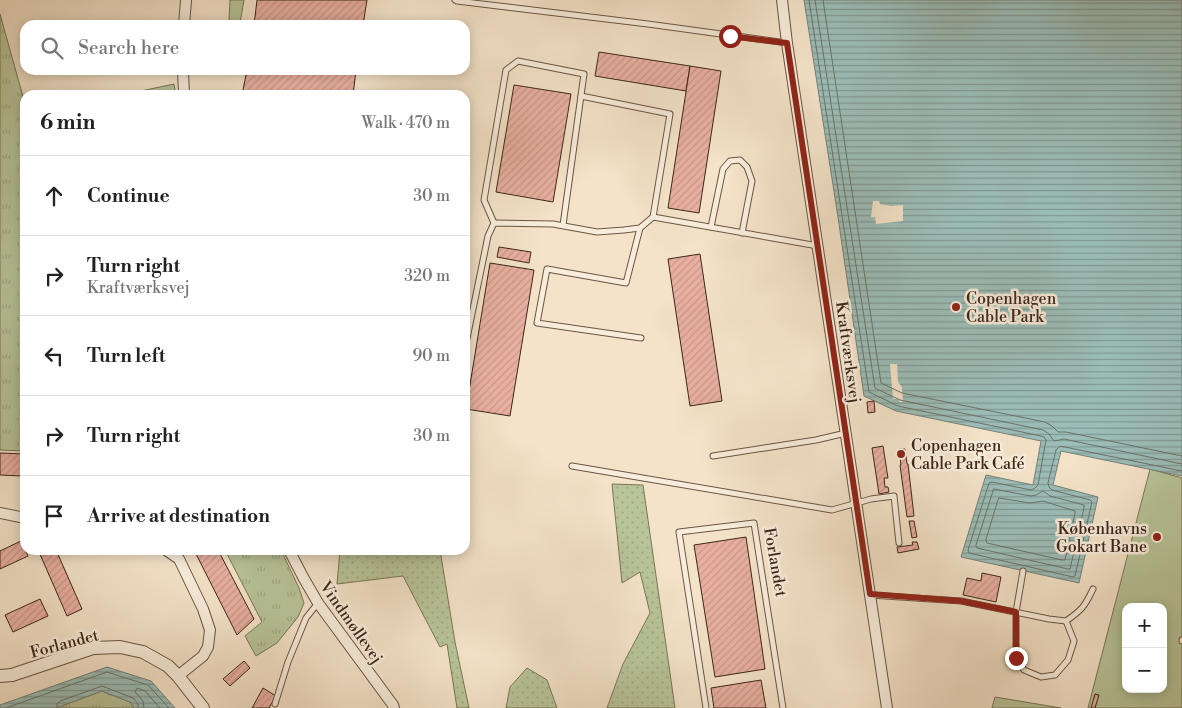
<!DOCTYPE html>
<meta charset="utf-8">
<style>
body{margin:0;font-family:"Libre Bodoni",serif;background:#f2f2f2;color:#222}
.controls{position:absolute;right:15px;bottom:15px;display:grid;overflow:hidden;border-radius:10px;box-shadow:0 2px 12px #0003}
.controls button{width:45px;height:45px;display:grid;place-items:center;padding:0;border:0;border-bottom:1px solid #e0e0e0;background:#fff;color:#222;font:25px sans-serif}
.stop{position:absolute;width:15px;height:15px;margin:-11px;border:4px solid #8f2418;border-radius:50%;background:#fff}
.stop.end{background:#8f2418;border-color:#fff;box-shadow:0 1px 5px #0008}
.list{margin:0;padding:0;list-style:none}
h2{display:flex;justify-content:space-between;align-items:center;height:65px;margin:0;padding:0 20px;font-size:21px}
h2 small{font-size:16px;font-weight:400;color:#767676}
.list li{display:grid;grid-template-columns:32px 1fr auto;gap:15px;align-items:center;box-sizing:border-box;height:80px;padding:0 20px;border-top:1px solid #e0e0e0}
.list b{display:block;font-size:19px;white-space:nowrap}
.list p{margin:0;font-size:16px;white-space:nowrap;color:#767676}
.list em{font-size:16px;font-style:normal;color:#767676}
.icon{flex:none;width:28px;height:28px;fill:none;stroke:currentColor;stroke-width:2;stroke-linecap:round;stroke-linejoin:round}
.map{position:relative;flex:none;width:1182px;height:708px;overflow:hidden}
.search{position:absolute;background:#fff;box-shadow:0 2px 12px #0003;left:20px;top:20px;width:450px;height:55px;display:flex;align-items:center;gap:12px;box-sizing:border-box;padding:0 18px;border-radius:15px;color:#767676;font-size:19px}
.panel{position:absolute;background:#fff;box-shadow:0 2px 12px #0003;left:20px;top:90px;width:450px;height:465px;border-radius:15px}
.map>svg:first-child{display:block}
</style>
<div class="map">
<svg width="1182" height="708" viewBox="0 0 1182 708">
<defs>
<pattern id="grass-dots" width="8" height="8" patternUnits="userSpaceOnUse" patternTransform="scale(1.25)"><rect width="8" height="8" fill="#b8c499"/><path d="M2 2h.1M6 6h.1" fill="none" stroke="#9fa883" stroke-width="1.8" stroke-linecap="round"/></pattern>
<pattern id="park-tufts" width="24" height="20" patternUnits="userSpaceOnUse" patternTransform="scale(1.25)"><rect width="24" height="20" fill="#b8c499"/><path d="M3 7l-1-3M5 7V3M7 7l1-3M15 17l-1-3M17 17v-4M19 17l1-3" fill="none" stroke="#9fa883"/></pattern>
<pattern id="water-rules" width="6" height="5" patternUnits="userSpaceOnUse" patternTransform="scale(1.25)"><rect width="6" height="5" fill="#9cbeb9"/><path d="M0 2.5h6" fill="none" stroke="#809a95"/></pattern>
<pattern id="building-hatch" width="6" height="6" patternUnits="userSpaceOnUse" patternTransform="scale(1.25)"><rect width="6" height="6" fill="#e9b0a1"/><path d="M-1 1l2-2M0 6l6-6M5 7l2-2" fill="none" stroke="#c9978a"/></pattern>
</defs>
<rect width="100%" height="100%" fill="#f4e3c9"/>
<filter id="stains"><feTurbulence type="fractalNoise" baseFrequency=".004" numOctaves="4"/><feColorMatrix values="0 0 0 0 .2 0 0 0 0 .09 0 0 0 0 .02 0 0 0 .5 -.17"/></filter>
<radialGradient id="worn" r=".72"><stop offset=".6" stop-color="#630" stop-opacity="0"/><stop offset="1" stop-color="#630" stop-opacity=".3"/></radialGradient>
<g fill="url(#grass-dots)" stroke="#7a7558">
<polygon points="612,484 643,485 675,708 607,708 623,664 650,613 640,572 622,583"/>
<polygon points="340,550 402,550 403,551 414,550 440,550 455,642 469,708 457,708 447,644 440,647 403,576 337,584"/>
<polygon points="527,668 547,680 557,708 506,708 510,687"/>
</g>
<g fill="url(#park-tufts)" stroke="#7a7558">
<polygon points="0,14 25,104 25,451 0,450"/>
<polygon points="174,84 176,95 122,95"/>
<polygon points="225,550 281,550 299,588 304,603 298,617 277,643 256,656 245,636 262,622"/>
<polygon points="102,691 130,702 134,708 56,708"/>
</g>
<g fill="#b8c499" stroke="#7a7558" fill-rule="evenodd">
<polygon points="230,0 244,0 240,23 229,21"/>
<path d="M1150,469L1182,478V708H1088ZM1126,607H1163V689H1126Z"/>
<polygon points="995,697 1061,708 992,708"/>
</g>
<g fill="url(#water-rules)" stroke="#768179">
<polygon points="804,0 1182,0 1182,476 1061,451 1053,485 1098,497 1079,583 961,557 986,475 1033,485 1041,441 896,411 864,396 838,217"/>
<polygon points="107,667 151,681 175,708 134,708 130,702 102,691 56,708 0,708 0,705"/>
</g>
<g fill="#f4e3c9">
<polygon points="873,201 879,201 880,204 891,206 903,205 903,221 876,224 875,217 871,217"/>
<polygon points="890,364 897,364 898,382 902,387 903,402 899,402 899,399 893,399"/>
</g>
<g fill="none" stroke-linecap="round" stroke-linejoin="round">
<g stroke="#6c7268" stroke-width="1">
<polyline points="809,0 869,392 898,406 1041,436 1044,437 1046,440 1038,485 1035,488 1031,490 992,482 989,483 968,550 969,553 1073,577 1075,576 1092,502 1090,500 1052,490 1049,487 1048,483 1056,450 1060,446 1182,471"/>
<polyline points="815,0 875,388 900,400 1043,430 1049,434 1054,441 1064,439 1182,464"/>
<polyline points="823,0 881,383 902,393 1045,422 1052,426 1058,432 1066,432 1182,456"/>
<polygon points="994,489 1031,496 1036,495 1043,491 1050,496 1084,505 1084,508 1070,569 1068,569 977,548 976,546"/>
<polygon points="999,498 1030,503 1043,501 1075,511 1075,513 1065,560 1062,560 987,543 986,540"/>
<polyline points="6,708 107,672 148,685 169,708"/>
<polyline points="57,708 57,704 60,701 102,686 133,698 138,704 138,708"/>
<polyline points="144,708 143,701 135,692 137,688 145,691 160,708"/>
</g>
</g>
<g fill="url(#building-hatch)" stroke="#3d2618">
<polygon points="257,0 367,0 363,25 254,25"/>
<polygon points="599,52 690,66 686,91 595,76"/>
<polygon points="690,66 721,71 699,213 668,208"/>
<polygon points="247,70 356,70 353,95 242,95"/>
<polygon points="514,85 571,94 553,202 496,192"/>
<polygon points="499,247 531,252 529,263 497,257"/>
<polygon points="700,254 722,401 690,406 668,259"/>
<polygon points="490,263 534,270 510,416 466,409"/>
<polygon points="874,401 875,412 868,413 867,402"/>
<polygon points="883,446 888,478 884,478 885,487 888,487 889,492 879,494 872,448"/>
<polygon points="899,449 905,449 907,464 908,464 914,516 907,517 900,465 901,465"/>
<polygon points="0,453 25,454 25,486 22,476 0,475"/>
<polygon points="909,521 914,521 917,537 912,538"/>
<polygon points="746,537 765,669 715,677 694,545"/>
<polygon points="21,541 28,556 0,569 0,551"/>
<polygon points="912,542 917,542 919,549 898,553 897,547 913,545"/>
<polygon points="43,550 56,550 82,609 67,616 39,552"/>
<polygon points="194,550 218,550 254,619 237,635"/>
<polygon points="982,573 1001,577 996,602 963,595 967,578 981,581"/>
<polygon points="40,599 48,616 13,632 5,615"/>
<polygon points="244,661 250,668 230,686 223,679"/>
<polygon points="761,680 766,708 714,708 711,688"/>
<polygon points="263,688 276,696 269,708 252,708"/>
<polygon points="1095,694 1099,695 1095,708 1091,708"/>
</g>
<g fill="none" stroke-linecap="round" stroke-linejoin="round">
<g stroke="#6b5544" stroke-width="7">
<g id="service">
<polyline points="455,0 457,1 648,24 787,43"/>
<polyline points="581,96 670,114 653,217"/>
<polyline points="494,223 484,200 506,70 518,61 584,74 563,225"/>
<polyline points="711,227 723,169 730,161 740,160 747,167 752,181 742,233"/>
<polyline points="640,228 626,283 547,269 537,323 641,338"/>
<polyline points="465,348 488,236 494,223 553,224 597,232 624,230 640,228 653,217 818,246"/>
<polyline points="713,456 816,440 846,433"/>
<polyline points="572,466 832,510 871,499 894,496 899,543"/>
<polyline points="1023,571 1016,612 1016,658 1024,670 1041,677 1055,675 1068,660 1074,641 1066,621"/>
<path d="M870,595L961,601L1049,619L1066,621C1082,610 1085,606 1093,589"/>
<polyline points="1182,641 1182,640"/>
<polyline points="275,704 288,662 306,618 318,603"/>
<polyline points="706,708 679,532 754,523 783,708"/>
</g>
</g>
<g stroke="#6b5544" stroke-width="12">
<g id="minor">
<polyline points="782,0 787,43 887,708"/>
<polyline points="184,25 186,0"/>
<polyline points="183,70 184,95"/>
<polyline points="0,513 25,518"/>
<polyline points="166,550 179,559 203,609 210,630 208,647 203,656 178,676"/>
<polyline points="289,550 303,577 318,603 393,705 394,708"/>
</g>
</g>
<g stroke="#6b5544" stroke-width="14">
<polyline id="tertiary" points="0,676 12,675 93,648 120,647 143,652 168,666 178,676 203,708"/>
</g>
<use href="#service" stroke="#f8eddc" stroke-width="5"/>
<use href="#minor" stroke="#f8eddc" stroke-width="10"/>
<use href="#tertiary" stroke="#f8eddc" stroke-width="12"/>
</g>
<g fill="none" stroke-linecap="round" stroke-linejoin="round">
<polyline stroke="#8f2418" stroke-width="6" points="730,36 787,43 870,594 961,601 1016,612 1016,658"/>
</g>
<g fill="#8f2418" stroke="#f8eddc" stroke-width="2">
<circle cx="956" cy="307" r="5"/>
<circle cx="901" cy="454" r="5"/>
<circle cx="1157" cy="537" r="5"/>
</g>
<g text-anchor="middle" stroke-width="5" stroke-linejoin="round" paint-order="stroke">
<g font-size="16" fill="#3d2618" stroke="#f8eddc" text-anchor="start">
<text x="966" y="304">Copenhagen<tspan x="966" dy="18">Cable Park</tspan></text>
<text x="911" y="451">Copenhagen<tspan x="911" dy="18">Cable Park Café</tspan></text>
<text x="1147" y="534" text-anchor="end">Københavns<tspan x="1147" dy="18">Gokart Bane</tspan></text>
</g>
<g font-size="16" fill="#3d2618" stroke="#f8eddc">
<text transform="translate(849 352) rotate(82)" y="6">Kraftværksvej</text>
<text transform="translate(776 562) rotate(80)" y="6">Forlandet</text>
<text transform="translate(352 622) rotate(55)" y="6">Vindmøllevej</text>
<text transform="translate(64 643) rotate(-15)" y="6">Forlandet</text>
</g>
</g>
<rect width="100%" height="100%" filter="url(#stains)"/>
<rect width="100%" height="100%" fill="url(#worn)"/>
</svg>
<div class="controls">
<button>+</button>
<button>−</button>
</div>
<div class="stop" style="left:730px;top:36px"></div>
<div class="stop end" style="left:1016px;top:658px"></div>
<div class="search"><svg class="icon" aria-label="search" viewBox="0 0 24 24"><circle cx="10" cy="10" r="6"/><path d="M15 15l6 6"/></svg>Search here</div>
<section class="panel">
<h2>6 min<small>Walk · 470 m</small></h2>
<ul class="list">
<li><svg class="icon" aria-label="ahead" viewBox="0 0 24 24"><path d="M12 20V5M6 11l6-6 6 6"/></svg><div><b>Continue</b></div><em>30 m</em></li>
<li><svg class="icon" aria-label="right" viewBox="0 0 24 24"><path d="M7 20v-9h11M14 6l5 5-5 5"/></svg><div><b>Turn right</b><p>Kraftværksvej</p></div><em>320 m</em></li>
<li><svg class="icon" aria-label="left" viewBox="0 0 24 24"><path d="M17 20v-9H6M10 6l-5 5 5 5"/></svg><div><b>Turn left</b></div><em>90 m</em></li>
<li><svg class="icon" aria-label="right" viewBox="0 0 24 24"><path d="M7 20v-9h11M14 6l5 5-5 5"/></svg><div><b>Turn right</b></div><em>30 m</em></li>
<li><svg class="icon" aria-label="arrive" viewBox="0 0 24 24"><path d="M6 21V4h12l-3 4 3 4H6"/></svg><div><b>Arrive at destination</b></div></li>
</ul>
</section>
</div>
